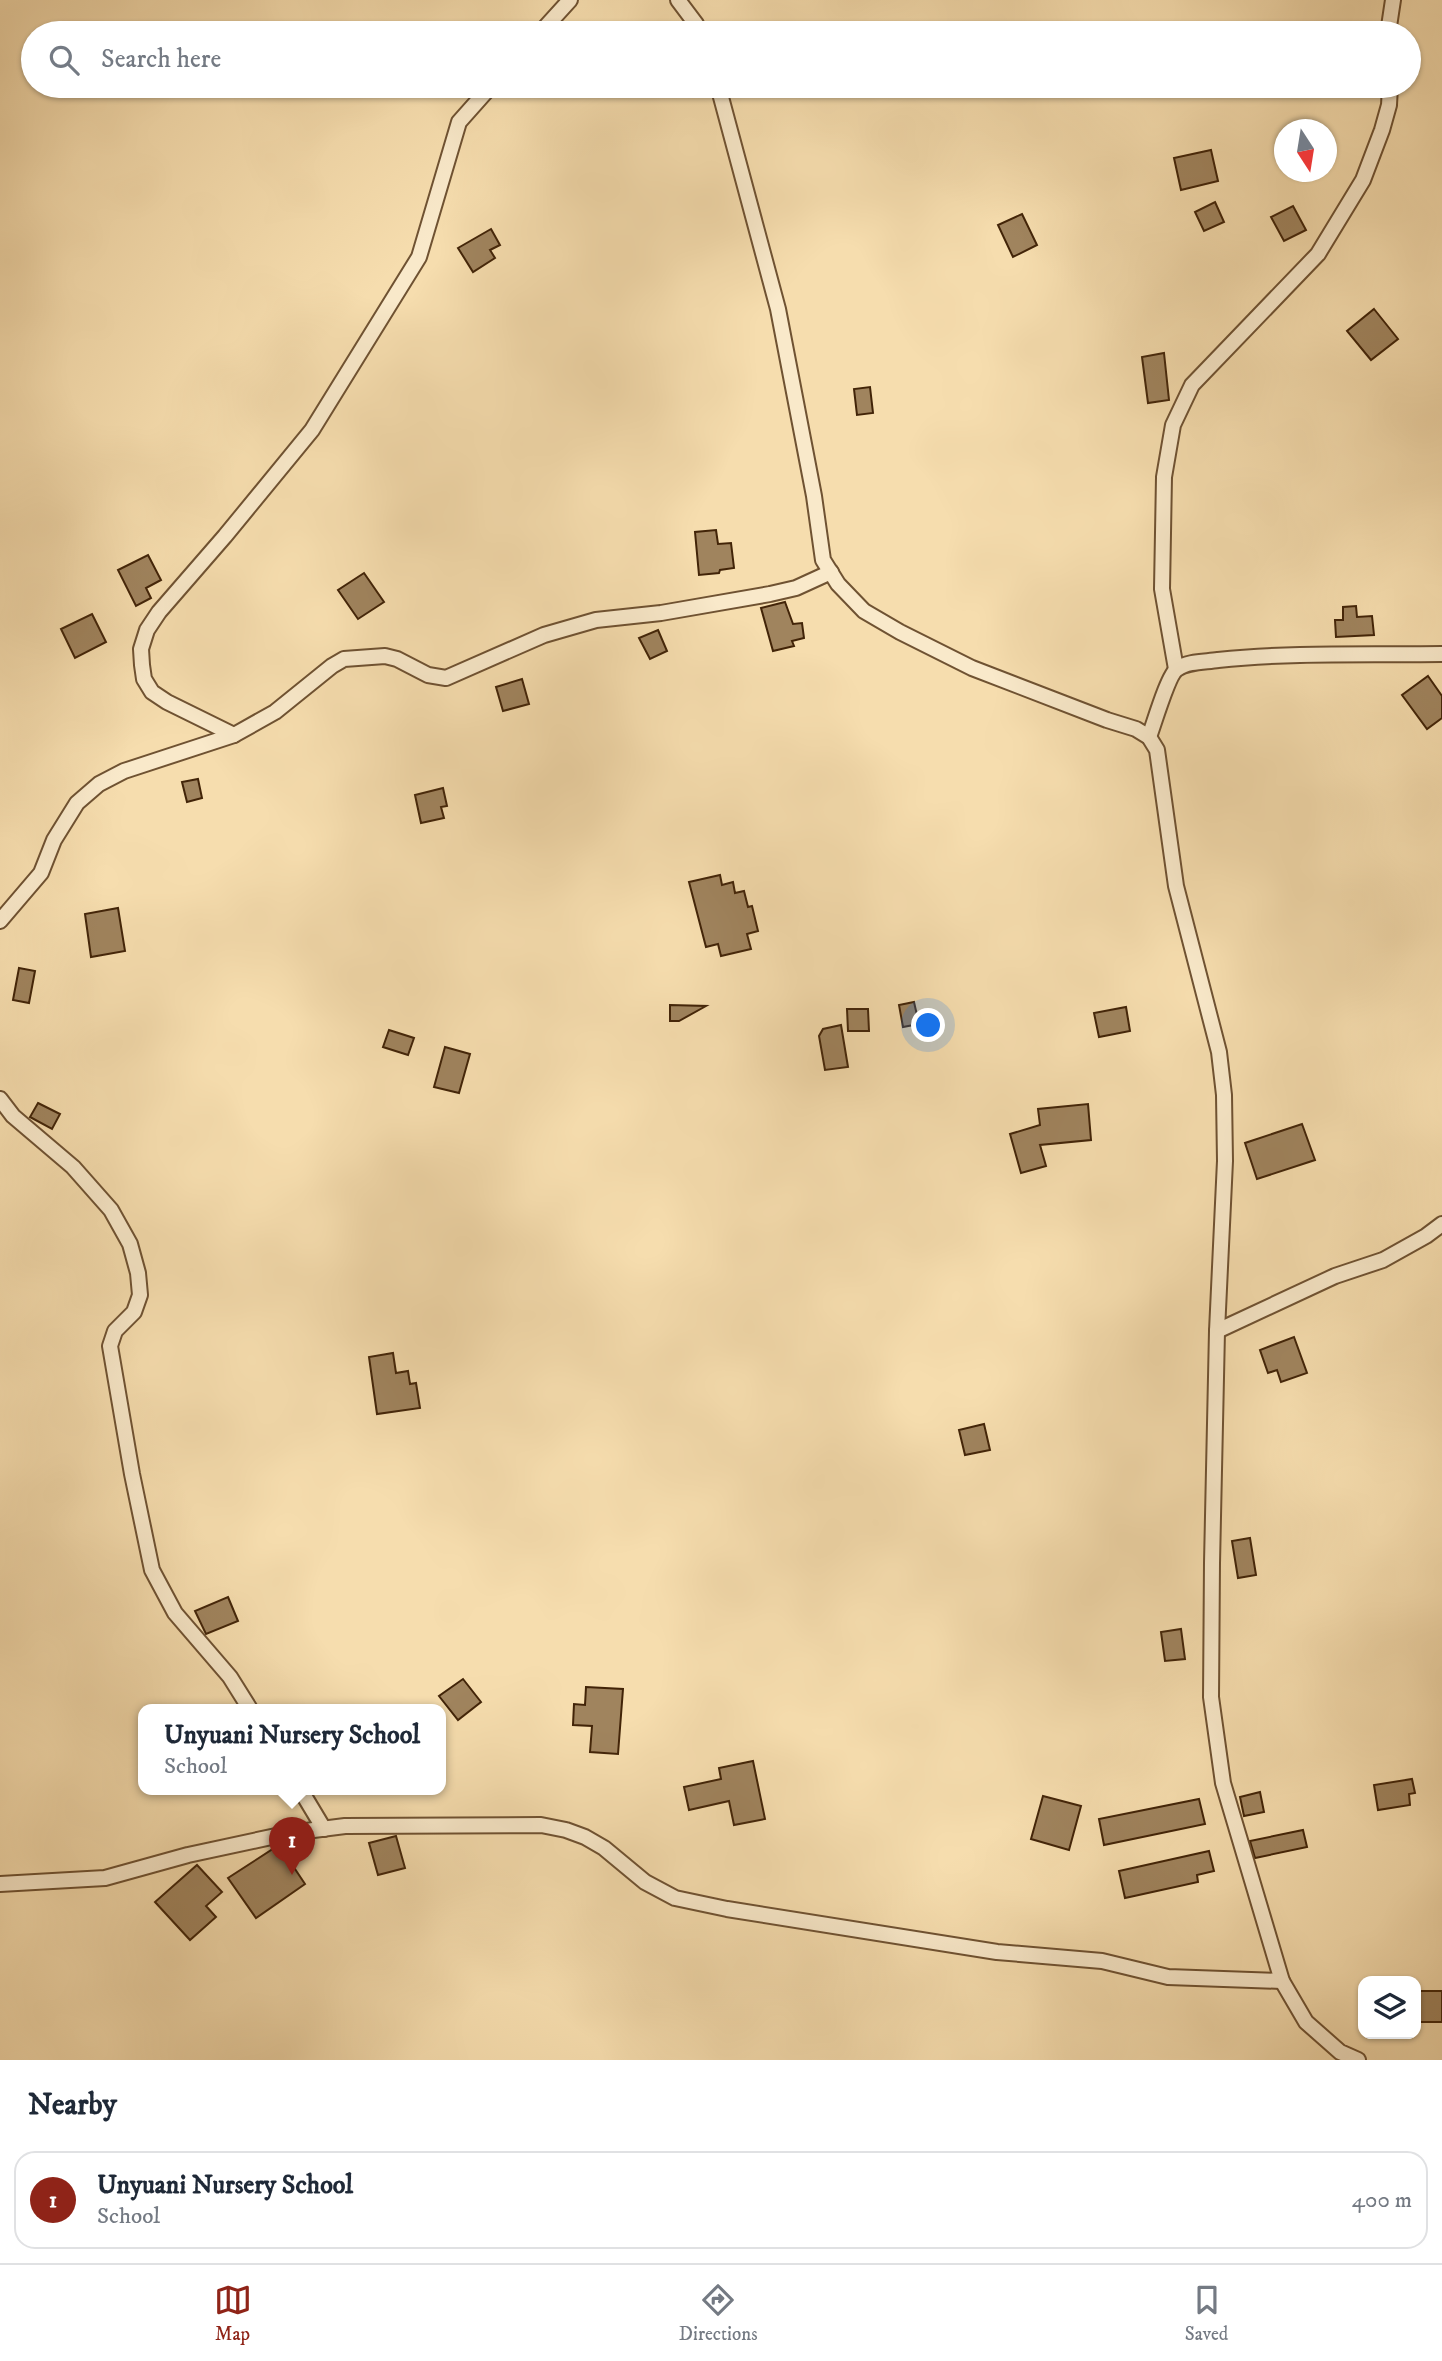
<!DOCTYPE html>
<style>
body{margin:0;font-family:"IM FELL DW Pica",serif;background:#f6f6f7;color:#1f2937}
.controls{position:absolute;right:21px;bottom:21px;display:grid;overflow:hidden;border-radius:14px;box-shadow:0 2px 5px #0004}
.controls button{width:63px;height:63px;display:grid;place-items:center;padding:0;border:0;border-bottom:2px solid #e0e1e3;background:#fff;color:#1f2937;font:35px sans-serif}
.compass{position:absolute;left:1274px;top:119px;width:63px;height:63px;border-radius:50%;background:#fff;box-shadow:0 2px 5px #0004;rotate:168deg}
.you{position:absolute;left:929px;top:1026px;width:24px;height:24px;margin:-18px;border:5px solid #fff;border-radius:50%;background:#1a73e8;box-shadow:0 0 0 10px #1a73e833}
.badge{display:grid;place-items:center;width:46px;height:46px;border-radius:50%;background:#8f2418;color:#fff;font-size:23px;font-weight:700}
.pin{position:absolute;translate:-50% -58px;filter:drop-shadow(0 2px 4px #0008)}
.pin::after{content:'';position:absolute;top:37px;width:24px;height:21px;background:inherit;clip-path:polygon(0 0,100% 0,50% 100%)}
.popup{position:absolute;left:138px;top:1704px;width:308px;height:91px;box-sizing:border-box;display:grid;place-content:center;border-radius:14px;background:#fff;filter:drop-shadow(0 2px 5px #0005);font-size:23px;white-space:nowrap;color:#747a83}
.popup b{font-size:26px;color:#1f2937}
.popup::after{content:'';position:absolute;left:50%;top:100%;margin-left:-14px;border:14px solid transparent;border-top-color:#fff}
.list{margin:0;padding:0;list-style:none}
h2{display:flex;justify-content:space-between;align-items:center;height:91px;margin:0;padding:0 28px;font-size:30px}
h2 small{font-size:23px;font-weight:400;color:#747a83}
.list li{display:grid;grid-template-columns:46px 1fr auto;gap:21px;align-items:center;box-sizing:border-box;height:98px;margin:0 14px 14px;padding:0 14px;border:2px solid #e0e1e3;border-radius:21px}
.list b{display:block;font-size:26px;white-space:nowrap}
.list p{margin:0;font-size:23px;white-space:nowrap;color:#747a83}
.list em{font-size:23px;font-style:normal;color:#747a83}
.icon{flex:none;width:38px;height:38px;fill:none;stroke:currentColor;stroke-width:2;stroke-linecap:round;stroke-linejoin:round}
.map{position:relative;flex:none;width:1442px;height:2060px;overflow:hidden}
.search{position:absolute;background:#fff;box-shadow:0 2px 5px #0004;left:21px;right:21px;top:21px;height:77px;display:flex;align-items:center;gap:18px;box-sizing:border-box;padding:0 24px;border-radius:38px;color:#747a83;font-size:26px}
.sheet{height:203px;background:#fff}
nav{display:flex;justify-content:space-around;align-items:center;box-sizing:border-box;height:98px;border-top:2px solid #e0e1e3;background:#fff;font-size:19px;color:#747a83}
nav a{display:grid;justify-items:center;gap:4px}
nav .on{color:#8f2418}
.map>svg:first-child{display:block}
</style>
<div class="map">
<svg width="1442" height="2060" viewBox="0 0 1442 2060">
<rect width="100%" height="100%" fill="#f6ddae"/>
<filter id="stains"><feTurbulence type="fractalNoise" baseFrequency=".00286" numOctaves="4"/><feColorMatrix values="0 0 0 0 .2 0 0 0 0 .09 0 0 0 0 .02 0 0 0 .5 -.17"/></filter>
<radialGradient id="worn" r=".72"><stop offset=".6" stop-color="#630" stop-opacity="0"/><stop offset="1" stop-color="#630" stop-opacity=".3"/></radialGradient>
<g fill="#a0845e" stroke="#422408" stroke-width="2">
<polygon points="1211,150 1218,181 1181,190 1174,158"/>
<polygon points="1215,202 1224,222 1204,231 1195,212"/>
<polygon points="1293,206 1306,230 1284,241 1271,217"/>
<polygon points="1022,214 1037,245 1013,257 998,225"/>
<polygon points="491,229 500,245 490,250 495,258 473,272 458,248"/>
<polygon points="1374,309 1398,339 1371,360 1347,331"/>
<polygon points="1164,353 1169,400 1148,403 1142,357"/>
<polygon points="870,387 873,413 857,415 854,389"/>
<polygon points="716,530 718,544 731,543 734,568 720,570 719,573 699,575 695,532"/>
<polygon points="148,555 161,580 146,588 151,598 136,606 118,570"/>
<polygon points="364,573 384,602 358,619 338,590"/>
<polygon points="785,602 793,624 802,623 804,638 792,641 794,646 773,651 761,608"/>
<polygon points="1356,606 1357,617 1372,616 1374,635 1336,637 1335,620 1343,620 1343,607"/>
<polygon points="92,614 106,642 75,658 61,629"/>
<polygon points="658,630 667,651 650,659 639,638"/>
<polygon points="1428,676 1442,696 1442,718 1427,729 1402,695"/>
<polygon points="522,679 529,704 503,711 496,687"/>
<polygon points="198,779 202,798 187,802 182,782"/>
<polygon points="443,788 447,806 441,807 444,818 421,823 415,795"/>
<polygon points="720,875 722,885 733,882 735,893 744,891 748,907 752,906 758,931 747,934 751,949 721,956 718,944 706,947 689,882"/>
<polygon points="118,908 125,951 91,957 85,914"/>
<polygon points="19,968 35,971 29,1003 13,1000"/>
<polygon points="914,1002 919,1024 903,1027 899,1005"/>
<polygon points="670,1005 706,1006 679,1021 670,1021"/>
<polygon points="1126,1007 1130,1031 1099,1037 1094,1013"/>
<polygon points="847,1009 868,1009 869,1031 848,1031"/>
<polygon points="841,1025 848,1067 825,1070 819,1036 823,1029"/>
<polygon points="389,1030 414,1038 408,1055 383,1047"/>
<polygon points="445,1047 470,1054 459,1093 434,1087"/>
<polygon points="38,1103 60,1114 52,1129 30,1117"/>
<polygon points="1088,1104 1091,1140 1040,1145 1046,1166 1021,1173 1010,1134 1040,1125 1038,1109"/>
<polygon points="1302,1124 1315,1160 1257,1179 1245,1143"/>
<polygon points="1294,1337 1307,1373 1281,1382 1277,1370 1268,1373 1260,1350"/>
<polygon points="393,1353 396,1373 408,1371 410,1384 416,1383 420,1408 377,1414 369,1357"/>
<polygon points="984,1424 990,1450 965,1455 959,1430"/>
<polygon points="1250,1538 1256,1575 1238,1578 1232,1541"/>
<polygon points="228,1597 238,1621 206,1634 195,1611"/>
<polygon points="1181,1629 1185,1659 1165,1661 1161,1632"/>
<polygon points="463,1679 481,1702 458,1720 439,1696"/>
<polygon points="586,1687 623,1689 618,1754 590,1752 592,1726 573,1725 574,1704 585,1705"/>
<polygon points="753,1761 765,1819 734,1825 729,1801 689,1810 684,1787 721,1779 719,1768"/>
<polygon points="1412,1779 1415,1793 1409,1794 1410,1805 1378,1810 1374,1785"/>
<polygon points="1260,1792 1264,1812 1244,1816 1240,1797"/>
<polygon points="1043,1796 1081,1806 1069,1850 1031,1839"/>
<polygon points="1199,1799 1205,1824 1104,1845 1099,1819"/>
<polygon points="1303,1830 1307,1847 1255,1858 1250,1841"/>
<polygon points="396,1836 405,1868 378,1875 369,1843"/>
<polygon points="279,1845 305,1884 256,1918 228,1878"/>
<polygon points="1209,1851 1214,1871 1197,1875 1198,1882 1125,1898 1119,1871"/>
<polygon points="197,1865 222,1892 206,1906 216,1917 190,1940 155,1902"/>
<rect x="1416" y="1991" width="26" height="31"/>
</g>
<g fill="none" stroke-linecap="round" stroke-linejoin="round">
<g stroke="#6f5232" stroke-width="18">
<g id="street">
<polyline points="678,0 696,24 700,33"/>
<polyline points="540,33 570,0"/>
<polyline points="1388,33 1393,0"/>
<polyline points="718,86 778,309 814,496 823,560 838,584 864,611 900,632 972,668 1107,720 1136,729 1149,737 1157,750 1176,886 1219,1052 1224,1095 1225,1161 1217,1331 1212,1563 1211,1697 1223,1783 1282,1981 1306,2022 1340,2052 1358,2060"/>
<polyline points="1176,669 1162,589 1164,477 1173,425 1192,385 1318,254 1363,180 1382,130 1389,105 1390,86"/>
<polyline points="234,735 167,702 152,692 144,679 142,665 141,649 147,630 159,612 225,536 312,430 419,257 459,122 491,86"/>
<path d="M1149,737C1154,724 1168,675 1177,669C1188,661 1205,662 1218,660C1292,652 1368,655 1442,654"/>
<polyline points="0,921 41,873 54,840 77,803 99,784 124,771 234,735 275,712 332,666 344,659 385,656 397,659 428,675 446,678 544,635 596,620 661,613 770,594 796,588 831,572"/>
<polyline points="0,1099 13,1116 73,1167 111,1210 130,1244 138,1273 140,1295 134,1312 115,1331 110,1346 132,1474 152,1570 175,1613 230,1677 250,1709"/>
<polyline points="1217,1331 1335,1276 1383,1260 1426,1236 1442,1224"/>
<polyline points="300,1789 324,1829"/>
<polyline points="0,1884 105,1878 188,1855 290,1833 345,1826 541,1825 566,1830 585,1837 604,1848 645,1882 675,1898 727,1909 997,1952 1102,1961 1168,1977 1282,1981"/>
</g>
</g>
<use href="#street" stroke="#f9e9ca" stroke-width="14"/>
</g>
<rect width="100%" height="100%" filter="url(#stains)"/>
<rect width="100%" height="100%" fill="url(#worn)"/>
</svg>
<div class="controls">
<button><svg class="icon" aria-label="layers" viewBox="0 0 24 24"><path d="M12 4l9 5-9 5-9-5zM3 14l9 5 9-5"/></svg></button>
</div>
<svg class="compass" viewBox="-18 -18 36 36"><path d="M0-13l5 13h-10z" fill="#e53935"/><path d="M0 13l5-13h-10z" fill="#747a83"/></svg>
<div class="you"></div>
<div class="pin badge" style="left:292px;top:1875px">1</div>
<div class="popup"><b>Unyuani Nursery School</b>School</div>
<div class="search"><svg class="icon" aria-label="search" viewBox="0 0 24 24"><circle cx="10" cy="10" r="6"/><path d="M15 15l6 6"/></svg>Search here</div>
</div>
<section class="sheet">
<h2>Nearby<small></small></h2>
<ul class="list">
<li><span class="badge">1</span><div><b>Unyuani Nursery School</b><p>School</p></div><em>400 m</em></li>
</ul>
</section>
<nav>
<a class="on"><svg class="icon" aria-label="map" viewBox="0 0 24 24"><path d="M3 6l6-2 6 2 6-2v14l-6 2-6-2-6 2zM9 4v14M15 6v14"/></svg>Map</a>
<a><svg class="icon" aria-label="directions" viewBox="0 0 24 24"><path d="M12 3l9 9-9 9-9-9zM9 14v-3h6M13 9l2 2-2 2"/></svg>Directions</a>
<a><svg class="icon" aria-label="saved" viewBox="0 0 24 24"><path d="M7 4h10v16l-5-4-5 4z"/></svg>Saved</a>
</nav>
